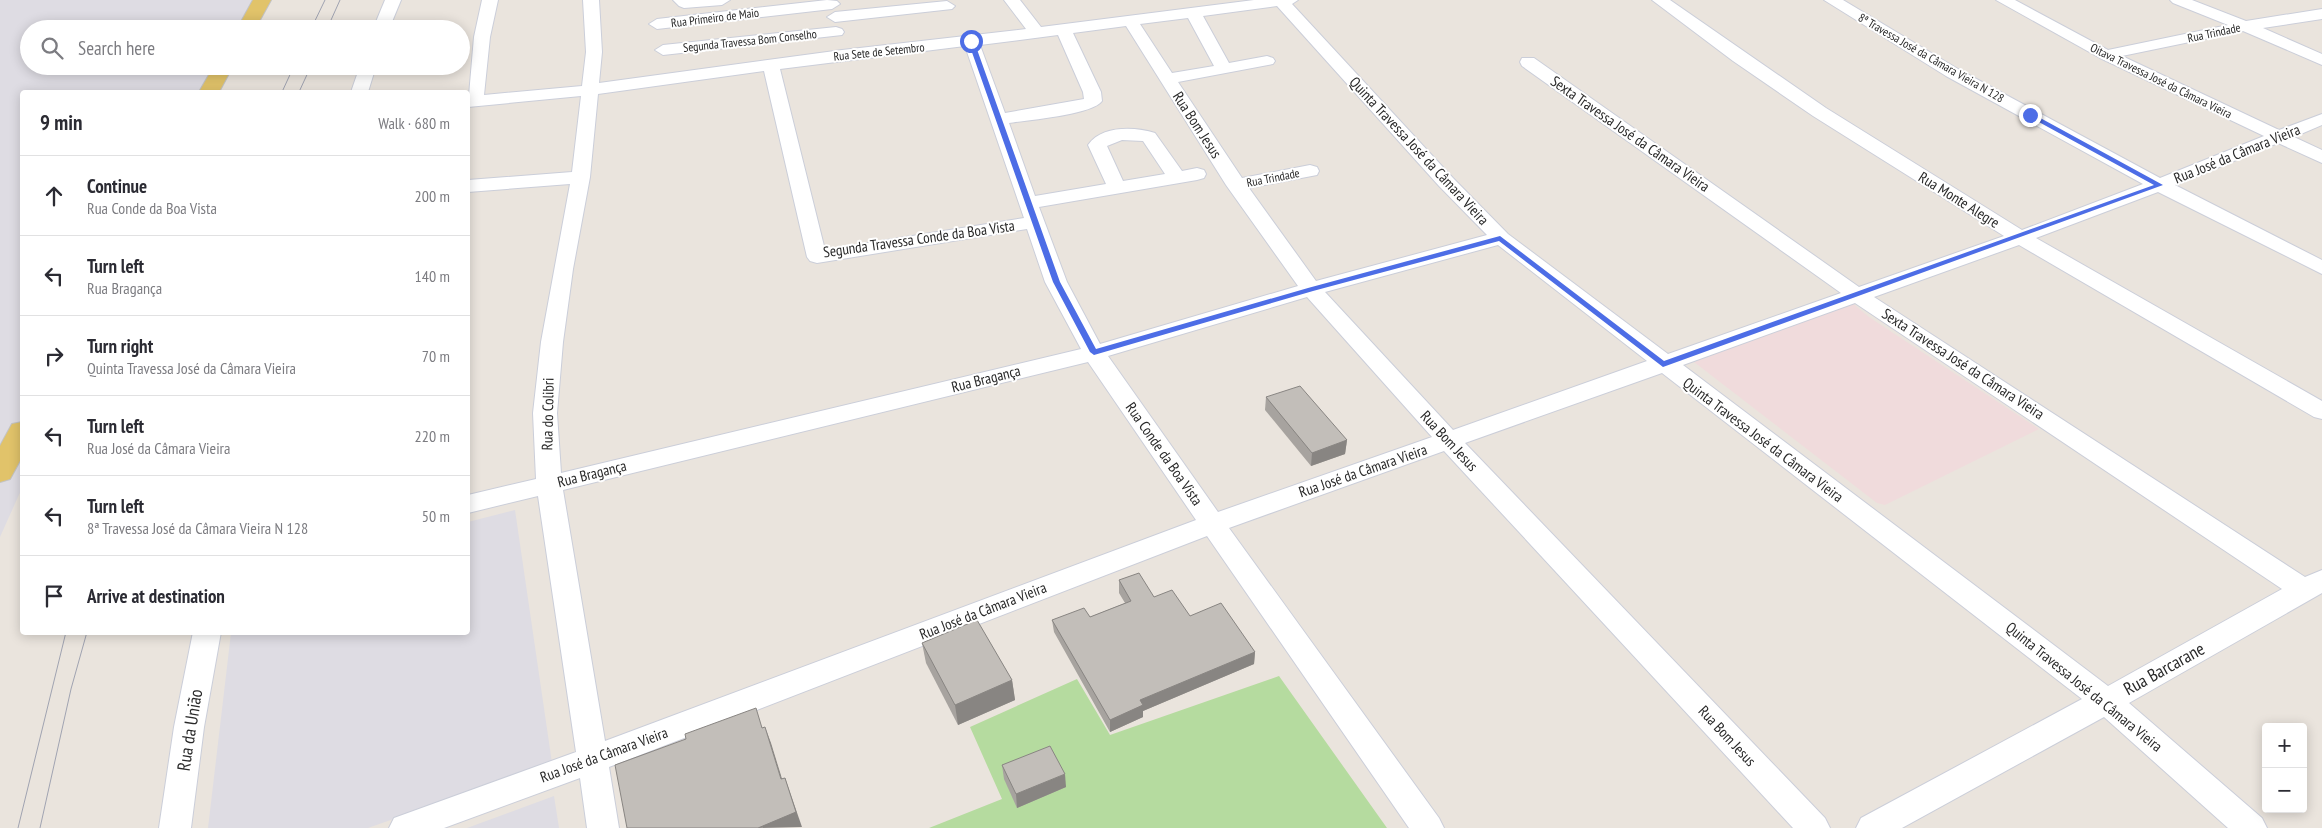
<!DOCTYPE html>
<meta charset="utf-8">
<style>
body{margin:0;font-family:"PT Sans Narrow",sans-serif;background:#f7f7f7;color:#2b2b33}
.controls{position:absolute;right:15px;bottom:15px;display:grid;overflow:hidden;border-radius:5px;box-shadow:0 2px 12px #0003}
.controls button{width:45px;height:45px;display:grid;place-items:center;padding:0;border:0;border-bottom:1px solid #e1e1e2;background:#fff;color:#2b2b33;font:25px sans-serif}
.stop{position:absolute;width:15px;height:15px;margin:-11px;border:4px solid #4d6de6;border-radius:50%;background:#fff}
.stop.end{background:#4d6de6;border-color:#fff;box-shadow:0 1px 5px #0008}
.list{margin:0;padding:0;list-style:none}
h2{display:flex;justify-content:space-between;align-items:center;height:65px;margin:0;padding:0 20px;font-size:21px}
h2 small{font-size:16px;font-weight:400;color:#7c7c81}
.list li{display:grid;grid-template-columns:32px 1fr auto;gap:15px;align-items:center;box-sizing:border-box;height:80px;padding:0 20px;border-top:1px solid #e1e1e2}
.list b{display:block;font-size:19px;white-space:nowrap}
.list p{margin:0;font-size:16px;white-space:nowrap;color:#7c7c81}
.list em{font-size:16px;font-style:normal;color:#7c7c81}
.icon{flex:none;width:28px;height:28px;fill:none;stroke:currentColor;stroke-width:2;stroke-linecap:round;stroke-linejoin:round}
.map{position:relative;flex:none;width:2322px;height:828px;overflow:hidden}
.search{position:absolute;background:#fff;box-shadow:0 2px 12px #0003;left:20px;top:20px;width:450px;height:55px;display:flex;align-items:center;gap:12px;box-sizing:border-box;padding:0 18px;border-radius:28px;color:#7c7c81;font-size:19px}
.panel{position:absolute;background:#fff;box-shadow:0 2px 12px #0003;left:20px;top:90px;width:450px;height:545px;border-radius:5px}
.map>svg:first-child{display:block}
</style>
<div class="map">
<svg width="2322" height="828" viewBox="0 0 2322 828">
<rect width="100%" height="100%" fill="#eae4dd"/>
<g fill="#dedce3">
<polygon points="0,0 258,0 243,29 29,29 29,66 223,66 209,92 22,92 22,488 0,537"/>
<polygon points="515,510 552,763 368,828 208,828 231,633 468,632 468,522"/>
<polygon points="554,796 559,828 467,828"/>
</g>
<polygon fill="#f0dbdc" points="1851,302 1869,317 2039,429 1885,505 1877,503 1694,362"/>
<polygon fill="#b5db9f" points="1279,676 1387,828 929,828 1002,799 970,727 1077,679 1110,735"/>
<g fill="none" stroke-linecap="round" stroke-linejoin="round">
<g stroke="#cbced9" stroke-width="2">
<g id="minor">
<polygon points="385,0 401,0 389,29 373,29"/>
<path d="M482,0H498L490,37L484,95L582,86L586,52L583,0H599L602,52L599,83L842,50L1026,29L1004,0H1020L1041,27L1254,0H1298L1292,4L1453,178L1508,234L1668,354L1841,293L1522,66L1520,62L1522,58H1534L1859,287L2004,236L1813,116L1733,61L1652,0H1670L1826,108L2022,230L2143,184L1946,76L1824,0H1843L1958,69L2160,178L2264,136L2100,58L1996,0H2015L2108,50L2228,25L2173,3L2170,0H2192L2246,21L2322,9V19L2263,28L2322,54V65L2243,31L2122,56L2279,130L2322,114V125L2294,137L2322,150V163L2278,143L2175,185L2322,260V274L2158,192L2036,238L2322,401V419L2314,417L2019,245L1874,297L2305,577L2322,570V593L2129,703L2262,818L2267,828H2228L2104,717L1902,828H1856L1861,818L2082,699L1662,373L1465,443L1825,818L1830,828H1793L1444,451L1229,528L1439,818L1444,828H1409L1207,536L609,767L619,828H587L580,778L444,828H389L394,818L576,752L538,496L468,513V495L536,479L533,413L541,342L570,184L468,192V180L572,172L581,96L468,107L474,37ZM1277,6L1439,186L1487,235L1316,281L1249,188L1317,175L1319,171L1317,167L1310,165L1242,178L1178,82L1273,64L1275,61L1273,58L1267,56L1229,63L1203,16ZM1188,18L1214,66L1172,73L1140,24ZM1126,26L1226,185L1298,286L1100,344L1067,282L1039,207L1197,180L1204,178L1206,174L1204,170L1197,168L1182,171L1155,133C1135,127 1102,125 1088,145L1106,184L1035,196L1009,123C1027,120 1092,115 1102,101L1101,92L1073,33ZM1058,35L1083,92L1084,99L1005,113L980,45ZM965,46L1024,218L825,250L780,69ZM764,71L807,257L810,261L817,263L1027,229L1045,282L1081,349L561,473L557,413L563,342L573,269L590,177L598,94ZM1122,140L1143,141L1165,174L1123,181L1107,146ZM1498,245L1647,361L1453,430L1325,292ZM1307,297L1432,437L1218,512L1108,356ZM1855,303L2282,589L2108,686L1683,365ZM1088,362L1196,520L605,741L563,490Z"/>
<polygon points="673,0 730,0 722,5 684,8 679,6"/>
<polygon points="827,0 837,1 840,4 832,9 657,29 649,24 657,19"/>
<polygon points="947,1 955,6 952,9 835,22 827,17 835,12"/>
<polygon points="836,27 842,29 844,32 842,35 663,55 655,50 663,45"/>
<polygon points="360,66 376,66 368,92 351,92"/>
<polygon points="193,632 221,632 204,727 191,828 159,828 174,727"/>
</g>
</g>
<g stroke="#c3c3c3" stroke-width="2">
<g id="primary">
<polygon points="253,0 271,0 255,29 237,29"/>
<polygon points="214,66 233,66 219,92 199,92"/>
<polygon points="22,422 22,457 10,479 0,482 0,446 12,424"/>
</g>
</g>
<use href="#minor" fill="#fff" fill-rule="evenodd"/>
<use href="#primary" fill="#e1c36a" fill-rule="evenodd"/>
<g stroke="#a0a3b1" stroke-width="1">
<polyline points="311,29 325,0"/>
<polyline points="327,29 340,0"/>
<polyline points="282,92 294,66"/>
<polyline points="299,92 311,66"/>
<polyline points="18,828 66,632"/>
<polyline points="40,828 71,689 87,632"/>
</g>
</g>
<g fill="#a7a39f">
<polygon points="1266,397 1347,440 1345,454 1311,466 1265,410"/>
<polygon points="1119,580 1154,597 1255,652 1254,664 1143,711 1143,717 1110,732 1054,632 1052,620 1090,617 1125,603 1119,593"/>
<polygon points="922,643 1012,680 1015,700 958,725 926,663"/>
<polygon points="1002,765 1066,787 1017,808 1004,779"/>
</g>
<g fill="#888582">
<polygon points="1347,440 1345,454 1311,466 1312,453"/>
<polygon points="1255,652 1254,664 1143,711 1143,717 1110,732 1110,720 1140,700"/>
<polygon points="1012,680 1015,700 958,725 955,705"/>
<polygon points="765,727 771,743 787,795 781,779"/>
<polygon points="1065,774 1066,787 1017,808 1016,794"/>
<polygon points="785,778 802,827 758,828"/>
</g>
<g fill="#c2beb9" stroke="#888582">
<polygon points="1300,386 1347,440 1312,453 1266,397"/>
<polygon points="1139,573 1154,597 1172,590 1190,616 1221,603 1255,652 1140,700 1143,705 1110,720 1052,620 1084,608 1090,617 1131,601 1119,580"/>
<polygon points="977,620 1012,680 955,705 922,643"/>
<polygon points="756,708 762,728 765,727 781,779 785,778 796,812 758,828 627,828 615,765 686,739 685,734"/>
<polygon points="1050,746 1065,774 1016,794 1002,765"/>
</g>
<polygon fill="#4d6de6" points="971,40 974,41 1060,282 1096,349 1308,288 1500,236 1664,361 2154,185 2028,116 2028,114 2033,114 2163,185 1663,367 1499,241 1313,291 1094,355 1090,352 1053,282 968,41"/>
<g text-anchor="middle" stroke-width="4" stroke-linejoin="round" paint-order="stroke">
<g font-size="12" fill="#292929" stroke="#fff">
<text transform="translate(715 18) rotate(-7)" y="4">Rua Primeiro de Maio</text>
<text transform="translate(2214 33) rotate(-12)" y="4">Rua Trindade</text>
<text transform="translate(750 41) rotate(-6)" y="4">Segunda Travessa Bom Conselho</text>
<text transform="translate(879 52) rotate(-6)" y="4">Rua Sete de Setembro</text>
<text transform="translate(1931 58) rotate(30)" y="4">8ª Travessa José da Câmara Vieira N 128</text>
<text transform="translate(2161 81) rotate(26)" y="4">Oitava Travessa José da Câmara Vieira</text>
<text transform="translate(1273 178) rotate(-11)" y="4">Rua Trindade</text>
</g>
<g font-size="15" fill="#292929" stroke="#fff">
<text transform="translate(1197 125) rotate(57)" y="5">Rua Bom Jesus</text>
<text transform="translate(1630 134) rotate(35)" y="5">Sexta Travessa José da Câmara Vieira</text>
<text transform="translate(1419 151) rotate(47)" y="5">Quinta Travessa José da Câmara Vieira</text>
<text transform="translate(2237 154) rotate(-22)" y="5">Rua José da Câmara Vieira</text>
<text transform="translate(1959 200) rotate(32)" y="5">Rua Monte Alegre</text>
<text transform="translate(919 239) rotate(-8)" y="5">Segunda Travessa Conde da Boa Vista</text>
<text transform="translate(1963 364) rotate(33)" y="5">Sexta Travessa José da Câmara Vieira</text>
<text transform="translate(986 379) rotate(-14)" y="5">Rua Bragança</text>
<text transform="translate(548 414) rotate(-89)" y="5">Rua do Colibri</text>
<text transform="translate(1763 440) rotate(37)" y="5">Quinta Travessa José da Câmara Vieira</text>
<text transform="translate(1449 441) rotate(47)" y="5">Rua Bom Jesus</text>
<text transform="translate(1164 454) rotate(55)" y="5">Rua Conde da Boa Vista</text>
<text transform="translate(1363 471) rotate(-19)" y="5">Rua José da Câmara Vieira</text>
<text transform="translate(592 474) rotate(-14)" y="5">Rua Bragança</text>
<text transform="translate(983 611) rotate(-21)" y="5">Rua José da Câmara Vieira</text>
<text transform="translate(2084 687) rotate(39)" y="5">Quinta Travessa José da Câmara Vieira</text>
<text transform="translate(1727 736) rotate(47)" y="5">Rua Bom Jesus</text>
<text transform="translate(604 755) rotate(-20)" y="5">Rua José da Câmara Vieira</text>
</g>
<g font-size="18" fill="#292929" stroke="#fff">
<text transform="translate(2164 669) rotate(-29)" y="6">Rua Barcarane</text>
<text transform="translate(190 730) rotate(-81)" y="6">Rua da União</text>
</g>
</g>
</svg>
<div class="controls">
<button>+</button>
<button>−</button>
</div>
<div class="stop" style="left:971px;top:41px"></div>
<div class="stop end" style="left:2030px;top:115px"></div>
<div class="search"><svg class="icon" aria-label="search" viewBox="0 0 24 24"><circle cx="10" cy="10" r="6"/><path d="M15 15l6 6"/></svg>Search here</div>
<section class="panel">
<h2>9 min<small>Walk · 680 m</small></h2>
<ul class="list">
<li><svg class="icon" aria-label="ahead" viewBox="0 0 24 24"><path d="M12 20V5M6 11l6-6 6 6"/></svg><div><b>Continue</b><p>Rua Conde da Boa Vista</p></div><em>200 m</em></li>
<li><svg class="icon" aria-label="left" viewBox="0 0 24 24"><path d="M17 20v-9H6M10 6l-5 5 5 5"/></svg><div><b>Turn left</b><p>Rua Bragança</p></div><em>140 m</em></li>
<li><svg class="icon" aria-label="right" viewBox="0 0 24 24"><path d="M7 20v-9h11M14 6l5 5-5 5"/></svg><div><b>Turn right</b><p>Quinta Travessa José da Câmara Vieira</p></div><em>70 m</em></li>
<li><svg class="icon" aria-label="left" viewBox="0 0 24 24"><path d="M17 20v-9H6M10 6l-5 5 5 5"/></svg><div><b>Turn left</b><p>Rua José da Câmara Vieira</p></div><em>220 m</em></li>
<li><svg class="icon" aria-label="left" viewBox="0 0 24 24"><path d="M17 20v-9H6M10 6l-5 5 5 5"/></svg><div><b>Turn left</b><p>8ª Travessa José da Câmara Vieira N 128</p></div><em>50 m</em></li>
<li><svg class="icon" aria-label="arrive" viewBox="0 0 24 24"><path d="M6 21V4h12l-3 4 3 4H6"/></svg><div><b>Arrive at destination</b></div></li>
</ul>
</section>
</div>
